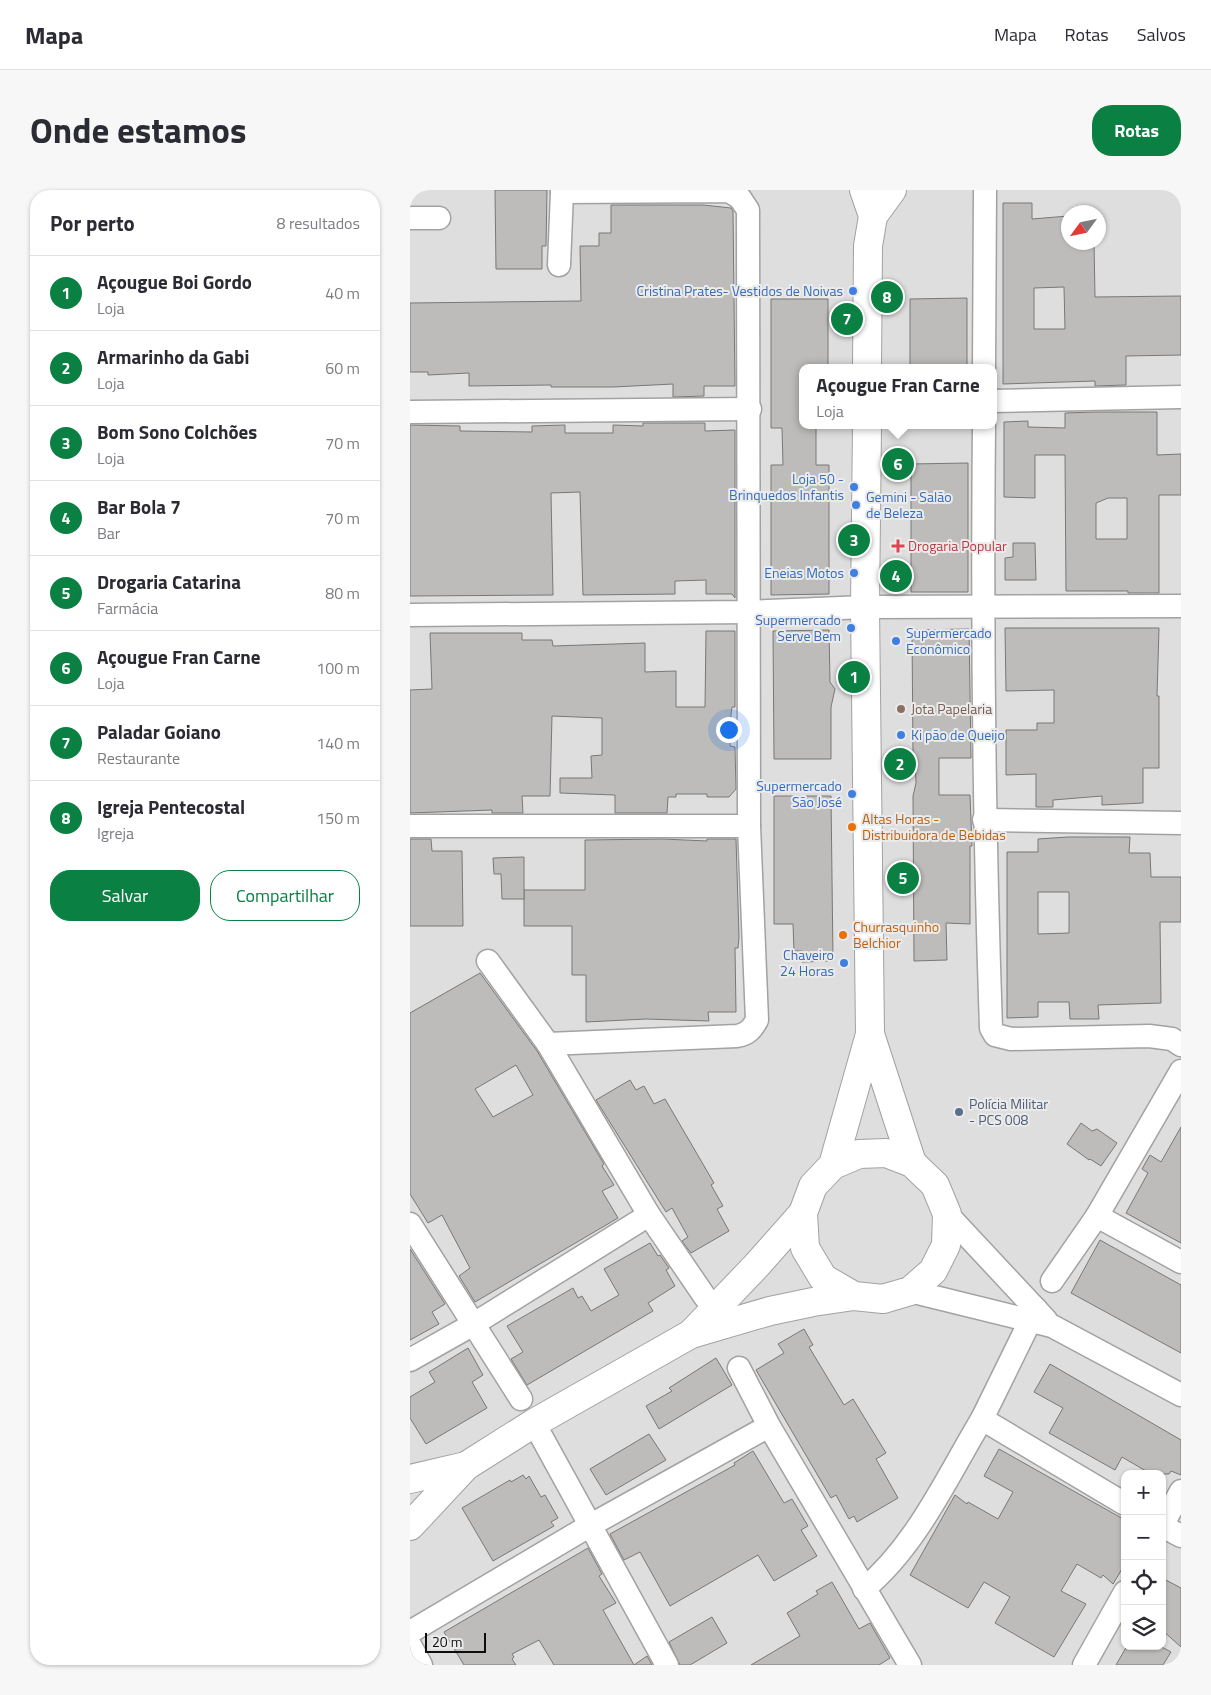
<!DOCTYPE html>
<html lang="pt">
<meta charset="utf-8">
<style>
body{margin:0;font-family:"Titillium Web",sans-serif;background:#f7f7f7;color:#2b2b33}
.controls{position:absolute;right:15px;bottom:15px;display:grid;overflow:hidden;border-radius:10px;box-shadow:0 1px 4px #0004}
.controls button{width:45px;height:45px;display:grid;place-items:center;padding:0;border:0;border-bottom:1px solid #e1e1e2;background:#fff;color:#2b2b33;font:25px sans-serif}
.compass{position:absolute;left:651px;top:15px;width:45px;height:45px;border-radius:50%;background:#fff;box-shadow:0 1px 4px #0004;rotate:237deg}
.scale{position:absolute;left:15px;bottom:12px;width:61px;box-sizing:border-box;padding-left:5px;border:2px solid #0d0d0e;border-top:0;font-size:14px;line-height:18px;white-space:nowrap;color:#0d0d0e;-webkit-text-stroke:4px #ebebec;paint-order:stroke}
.you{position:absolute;left:318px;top:539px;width:18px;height:18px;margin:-12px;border:4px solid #fff;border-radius:50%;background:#1a73e8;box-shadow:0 0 0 8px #1a73e833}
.badge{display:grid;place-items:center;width:32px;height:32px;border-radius:50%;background:#0b8043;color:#fff;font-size:16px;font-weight:700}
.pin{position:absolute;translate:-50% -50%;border:2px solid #fff;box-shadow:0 1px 5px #0006}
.popup{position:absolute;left:389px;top:174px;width:198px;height:65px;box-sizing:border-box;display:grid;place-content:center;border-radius:10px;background:#fff;filter:drop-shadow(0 1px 4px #0005);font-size:16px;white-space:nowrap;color:#7c7c81}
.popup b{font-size:19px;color:#2b2b33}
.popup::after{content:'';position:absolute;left:50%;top:100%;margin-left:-10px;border:10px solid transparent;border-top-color:#fff}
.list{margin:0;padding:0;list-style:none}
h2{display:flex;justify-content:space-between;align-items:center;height:65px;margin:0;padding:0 20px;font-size:21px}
h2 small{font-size:16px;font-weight:400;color:#7c7c81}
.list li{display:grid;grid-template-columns:32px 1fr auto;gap:15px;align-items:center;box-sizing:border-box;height:75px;padding:0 20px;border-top:1px solid #e1e1e2}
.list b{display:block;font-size:19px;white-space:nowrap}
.list p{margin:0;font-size:16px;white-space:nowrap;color:#7c7c81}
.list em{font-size:16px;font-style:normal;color:#7c7c81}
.actions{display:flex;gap:10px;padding:15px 20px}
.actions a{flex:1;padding:11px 0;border:1px solid #0b8043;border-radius:20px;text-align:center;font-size:18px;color:#0b8043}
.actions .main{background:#0b8043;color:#fff}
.icon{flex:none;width:28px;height:28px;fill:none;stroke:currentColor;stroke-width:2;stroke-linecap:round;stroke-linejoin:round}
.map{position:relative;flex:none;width:771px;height:1475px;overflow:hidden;border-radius:20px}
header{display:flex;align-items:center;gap:30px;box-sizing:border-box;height:70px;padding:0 25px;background:#fff;border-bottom:1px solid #e1e1e2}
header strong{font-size:24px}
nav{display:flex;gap:28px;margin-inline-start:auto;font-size:18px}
.intro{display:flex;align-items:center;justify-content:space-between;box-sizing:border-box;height:120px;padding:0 30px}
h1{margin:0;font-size:35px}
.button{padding:12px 22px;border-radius:20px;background:#0b8043;color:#fff;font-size:18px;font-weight:700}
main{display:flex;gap:30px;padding:0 30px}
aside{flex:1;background:#fff;border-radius:20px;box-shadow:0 1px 4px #0004}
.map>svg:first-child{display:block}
</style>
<header>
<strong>Mapa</strong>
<nav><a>Mapa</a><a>Rotas</a><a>Salvos</a></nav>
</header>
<div class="intro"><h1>Onde estamos</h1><a class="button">Rotas</a></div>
<main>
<aside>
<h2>Por perto<small>8 resultados</small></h2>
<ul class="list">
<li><span class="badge">1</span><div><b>Açougue Boi Gordo</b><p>Loja</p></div><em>40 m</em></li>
<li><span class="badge">2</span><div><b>Armarinho da Gabi</b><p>Loja</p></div><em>60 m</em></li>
<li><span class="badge">3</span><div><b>Bom Sono Colchões</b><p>Loja</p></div><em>70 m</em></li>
<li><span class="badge">4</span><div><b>Bar Bola 7</b><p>Bar</p></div><em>70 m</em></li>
<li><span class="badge">5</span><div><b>Drogaria Catarina</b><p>Farmácia</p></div><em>80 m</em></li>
<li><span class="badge">6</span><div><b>Açougue Fran Carne</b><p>Loja</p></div><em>100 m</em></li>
<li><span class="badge">7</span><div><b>Paladar Goiano</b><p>Restaurante</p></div><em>140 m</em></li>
<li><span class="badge">8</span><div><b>Igreja Pentecostal</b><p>Igreja</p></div><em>150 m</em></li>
</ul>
<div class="actions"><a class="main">Salvar</a><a>Compartilhar</a></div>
</aside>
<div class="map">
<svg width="771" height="1475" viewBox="0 0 771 1475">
<rect width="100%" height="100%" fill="#dededf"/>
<g fill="#bdbcbb" stroke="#797877" fill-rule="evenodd">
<polygon points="85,0 137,0 136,56 132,56 132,79 86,79"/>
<path d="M593,13H622V29L658,26V52H684L685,107L771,106V165L716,166V195L685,196V191L593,194ZM654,97L655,139H624V98Z"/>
<polygon points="201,15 293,15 321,18 323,21 325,196 294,196 294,206 263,207 263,194 203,197 141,197 141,195 59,196 59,183 18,185 18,182 0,182 0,113 171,111 170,56 189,56 189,43 201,43"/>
<polygon points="557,108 557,178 500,178 500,109"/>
<polygon points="361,109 418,109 418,178 393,178 393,235 406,235 406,275 419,275 419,404 361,405 361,275 373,275 372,238 361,238"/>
<path d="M685,222H747V265L771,264V305H749V403H718V401H656L655,265H625V308L594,307V232L618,231V237L655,238V223ZM698,308H717V349H686V313Z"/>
<polygon points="233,233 295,233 295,241 325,240 325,408 322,404 296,404 296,390 265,391 265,404 173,405 170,302 141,303 143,405 0,406 0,235 50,236 50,241 122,242 122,236 155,235 155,243 203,243 203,235 233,236"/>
<polygon points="558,273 558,402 501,402 501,274"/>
<polygon points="603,353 625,353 626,390 595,390 595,368 603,367"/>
<polygon points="595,438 749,438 747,506 749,506 749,578 733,578 733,613 692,615 692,606 643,610 643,617 626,617 626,584 596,585 596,540 627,540 627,533 644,533 644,500 596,501"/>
<polygon points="559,439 561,568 529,568 529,605 560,605 562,656 560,656 560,734 536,733 537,770 504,771 503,606 506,593 505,568 503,568 502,440"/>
<polygon points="419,440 420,492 425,499 421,517 421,569 364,569 363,441"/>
<polygon points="296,441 325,441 325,517 322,517 321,525 320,556 325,557 326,599 319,607 297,607 297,604 266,604 266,607 258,607 257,623 205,623 205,605 150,603 150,588 182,588 181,566 192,565 192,528 142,526 140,606 112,606 113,623 82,623 82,620 0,623 0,500 22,499 20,443 112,443 112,450 142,450 143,456 235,453 235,482 266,481 266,517 295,517"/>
<polygon points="364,606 421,606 423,771 392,772 392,761 384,761 383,734 364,734"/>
<path d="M658,647H720L719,663H740L741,687H771V732H750L751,813L688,815L689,829H660L659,812H628V827L597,828V662H628V649ZM628,702H659V743L628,744Z"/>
<polygon points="0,649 21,649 22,661 52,661 53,736 0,736"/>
<polygon points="253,649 297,651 297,649 326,649 329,747 328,758 325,758 326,822 298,822 299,831 236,829 176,832 176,785 162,785 162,736 114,736 114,700 175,700 175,650"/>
<polygon points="114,667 114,709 92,709 91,684 84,684 83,668"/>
<path d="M70,783L127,861L194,974L192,976L204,995L192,1001L208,1028L65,1112L49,1086L60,1078L32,1025L18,1033L0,1004V823ZM106,875L123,905L83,927L65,899Z"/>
<polygon points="220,890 226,900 234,896 244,914 255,909 304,993 301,995 313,1016 307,1019 319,1041 281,1063 272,1051 278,1047 262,1018 256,1022 186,910"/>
<polygon points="671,933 682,941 687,939 707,953 691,976 680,969 679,970 657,954"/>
<polygon points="771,937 771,1053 716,1023 738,983 732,979 740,965 751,972"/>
<polygon points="690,1050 771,1095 771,1163 661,1103"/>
<polygon points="240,1053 248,1066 250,1065 259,1078 256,1080 265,1096 238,1113 243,1121 117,1195 101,1169 113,1162 97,1136 163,1098 168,1108 172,1106 181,1121 209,1105 194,1079"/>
<polygon points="0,1059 35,1114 22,1122 29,1134 0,1150"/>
<polygon points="394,1139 403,1155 399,1157 434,1215 443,1209 476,1263 466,1269 488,1308 447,1332 444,1326 439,1329 426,1305 421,1308 346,1180 374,1163 368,1154"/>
<polygon points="58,1158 73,1185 62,1192 77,1218 16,1254 0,1228 0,1207 25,1192 19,1182"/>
<polygon points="306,1168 322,1195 249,1239 236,1216 262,1201 259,1198"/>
<polygon points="640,1174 771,1250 771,1285 761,1281 759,1284 741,1284 712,1267 705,1280 639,1243 653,1218 624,1202"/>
<polygon points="239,1244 256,1270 196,1305 180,1279"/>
<polygon points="589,1259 715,1330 715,1374 703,1394 693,1385 691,1388 667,1374 651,1401 676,1414 644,1467 585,1433 600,1407 574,1392 558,1418 500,1385 545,1305 557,1314 558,1312 588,1329 603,1302 574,1286"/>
<polygon points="343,1261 374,1313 382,1309 398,1336 391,1340 407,1366 364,1391 348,1365 260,1416 230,1362 214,1370 200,1344 325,1275 324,1273"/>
<polygon points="113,1285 116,1289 119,1286 131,1307 135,1305 148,1328 141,1332 144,1336 83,1371 52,1318 100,1290 101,1292"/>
<polygon points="178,1358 192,1384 189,1386 206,1413 193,1420 224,1475 237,1466 242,1475 144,1475 129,1450 102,1464 104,1467 102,1469 106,1475 54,1475 34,1442"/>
<polygon points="752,1388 771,1398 771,1457 752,1440"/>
<polygon points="422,1392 449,1439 460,1433 480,1468 469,1475 341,1475 390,1446 377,1423 408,1404 406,1401"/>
<polygon points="302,1427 317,1453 280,1475 270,1475 259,1452"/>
<polygon points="717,1456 750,1456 761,1462 753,1475 706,1475"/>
</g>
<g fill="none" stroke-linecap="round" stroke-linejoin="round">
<g stroke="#a2a2a3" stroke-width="25">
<g id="street">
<polyline points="0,28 29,28"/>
<polyline points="149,75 152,2"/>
<polyline points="574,178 575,0"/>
<polyline points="583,211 771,207"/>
<polyline points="0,222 340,219"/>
<path d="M574,235C572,436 574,637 581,838L585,845L601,849L739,846L762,849L771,855"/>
<polyline points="0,425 337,422 455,417 771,416"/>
<polyline points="574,630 771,633"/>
<path d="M0,636H339C337,431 340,225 338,20L330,8L319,1L152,2V0"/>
<polyline points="78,771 138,854 239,1025 295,1107"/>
<path d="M138,854L327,846C338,844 342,839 347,830L339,636"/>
<polyline points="537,1024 636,1130"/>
<polyline points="687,1026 771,881"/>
<polyline points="0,1034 111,1209"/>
<polyline points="642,1091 687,1026 771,1072"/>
<polyline points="500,1101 642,1136 771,1205"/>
<polyline points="626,1119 572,1229 715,1314"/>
<polyline points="0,1170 62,1135 239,1025"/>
<polyline points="329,1178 359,1236 500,1475"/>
<polyline points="124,1233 257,1475"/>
<polyline points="752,1336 771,1301"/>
<polyline points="752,1336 771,1346"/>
<path d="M454,1399C507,1355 537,1287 572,1229"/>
<polyline points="0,1442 179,1336 359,1236"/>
<polyline points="0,1455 11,1475"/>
<polyline points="674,1475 715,1402"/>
</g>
</g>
<g stroke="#a2a2a3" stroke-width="30">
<g id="secondary">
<polyline points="454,0 463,26 458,56 457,178"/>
<polyline points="463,26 482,0"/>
<polyline points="460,844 502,973"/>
<polyline points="423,975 449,964 476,963 502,973 525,995 537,1024 536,1055 523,1081 500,1101 473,1109 444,1106 413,1088 395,1058 393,1023 403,996 423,975 460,844 455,417 457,235"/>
<polyline points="281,1144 347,1075 393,1023"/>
<polyline points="0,1289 56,1276"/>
<polyline points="0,1336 56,1276 124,1233 281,1144 360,1121 403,1112 444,1106"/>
</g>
</g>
<use href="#street" stroke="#fff" stroke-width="22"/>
<use href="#secondary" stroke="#fff" stroke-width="28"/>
</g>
<g fill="#3f7fe0" stroke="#ebebec" stroke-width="2">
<circle cx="443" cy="101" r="5"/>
<circle cx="444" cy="297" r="5"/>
<circle cx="446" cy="315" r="5"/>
<circle cx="444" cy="383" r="5"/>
<circle cx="441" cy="438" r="5"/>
<circle cx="486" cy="451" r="5"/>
<circle cx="491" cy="545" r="5"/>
<circle cx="442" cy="604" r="5"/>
<circle cx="434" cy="773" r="5"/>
</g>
<path fill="#e0444e" stroke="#ebebec" stroke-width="2" d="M485.5 348.5h5v5h5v5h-5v5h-5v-5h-5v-5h5z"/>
<circle fill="#8d6e63" stroke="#ebebec" stroke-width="2" cx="491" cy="519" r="5"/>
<g fill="#e8710a" stroke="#ebebec" stroke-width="2">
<circle cx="442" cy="637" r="5"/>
<circle cx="433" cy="745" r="5"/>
</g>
<circle fill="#5c6f8a" stroke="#ebebec" stroke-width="2" cx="549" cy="922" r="5"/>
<g text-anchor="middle" stroke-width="4" stroke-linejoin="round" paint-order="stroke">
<g font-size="14" fill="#366cbe" stroke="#ebebec" text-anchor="end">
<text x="433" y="106">Cristina Prates- Vestidos de Noivas</text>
<text x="434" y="294">Loja 50 -<tspan x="434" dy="16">Brinquedos Infantis</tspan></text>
<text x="456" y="312" text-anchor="start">Gemini - Salão<tspan x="456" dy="16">de Beleza</tspan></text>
<text x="434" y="388">Eneias Motos</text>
<text x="431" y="435">Supermercado<tspan x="431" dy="16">Serve Bem</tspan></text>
<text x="496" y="448" text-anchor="start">Supermercado<tspan x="496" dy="16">Econômico</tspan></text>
<text x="501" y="550" text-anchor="start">Ki pão de Queijo</text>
<text x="432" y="601">Supermercado<tspan x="432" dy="16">São José</tspan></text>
<text x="424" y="770">Chaveiro<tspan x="424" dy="16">24 Horas</tspan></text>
</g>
<g font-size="14" fill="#be3a42" stroke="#ebebec" text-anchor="start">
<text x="498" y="361">Drogaria Popular</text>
</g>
<g font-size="14" fill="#785e54" stroke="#ebebec" text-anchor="start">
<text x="501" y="524">Jota Papelaria</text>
</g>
<g font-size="14" fill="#c56008" stroke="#ebebec" text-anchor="start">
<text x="452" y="634">Altas Horas -<tspan x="452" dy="16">Distribuidora de Bebidas</tspan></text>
<text x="443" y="742">Churrasquinho<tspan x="443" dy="16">Belchior</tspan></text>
</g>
<g font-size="14" fill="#4e5e75" stroke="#ebebec" text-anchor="start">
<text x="559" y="919">Polícia Militar<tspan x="559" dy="16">- PCS 008</tspan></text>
</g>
</g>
</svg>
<div class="controls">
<button>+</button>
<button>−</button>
<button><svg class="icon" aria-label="locate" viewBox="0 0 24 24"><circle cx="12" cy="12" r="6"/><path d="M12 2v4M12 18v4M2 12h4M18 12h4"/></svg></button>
<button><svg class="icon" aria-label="layers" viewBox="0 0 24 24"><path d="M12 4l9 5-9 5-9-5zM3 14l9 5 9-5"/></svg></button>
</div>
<svg class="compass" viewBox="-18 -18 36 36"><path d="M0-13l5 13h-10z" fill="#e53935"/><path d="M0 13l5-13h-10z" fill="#7c7c81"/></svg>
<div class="scale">20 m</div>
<div class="you"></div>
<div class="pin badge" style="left:444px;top:487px">1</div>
<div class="pin badge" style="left:490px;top:574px">2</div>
<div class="pin badge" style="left:444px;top:350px">3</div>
<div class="pin badge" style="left:486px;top:386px">4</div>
<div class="pin badge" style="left:493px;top:688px">5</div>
<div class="pin badge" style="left:488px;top:274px">6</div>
<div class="popup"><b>Açougue Fran Carne</b>Loja</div>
<div class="pin badge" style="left:437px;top:129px">7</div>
<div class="pin badge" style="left:477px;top:107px">8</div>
</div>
</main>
